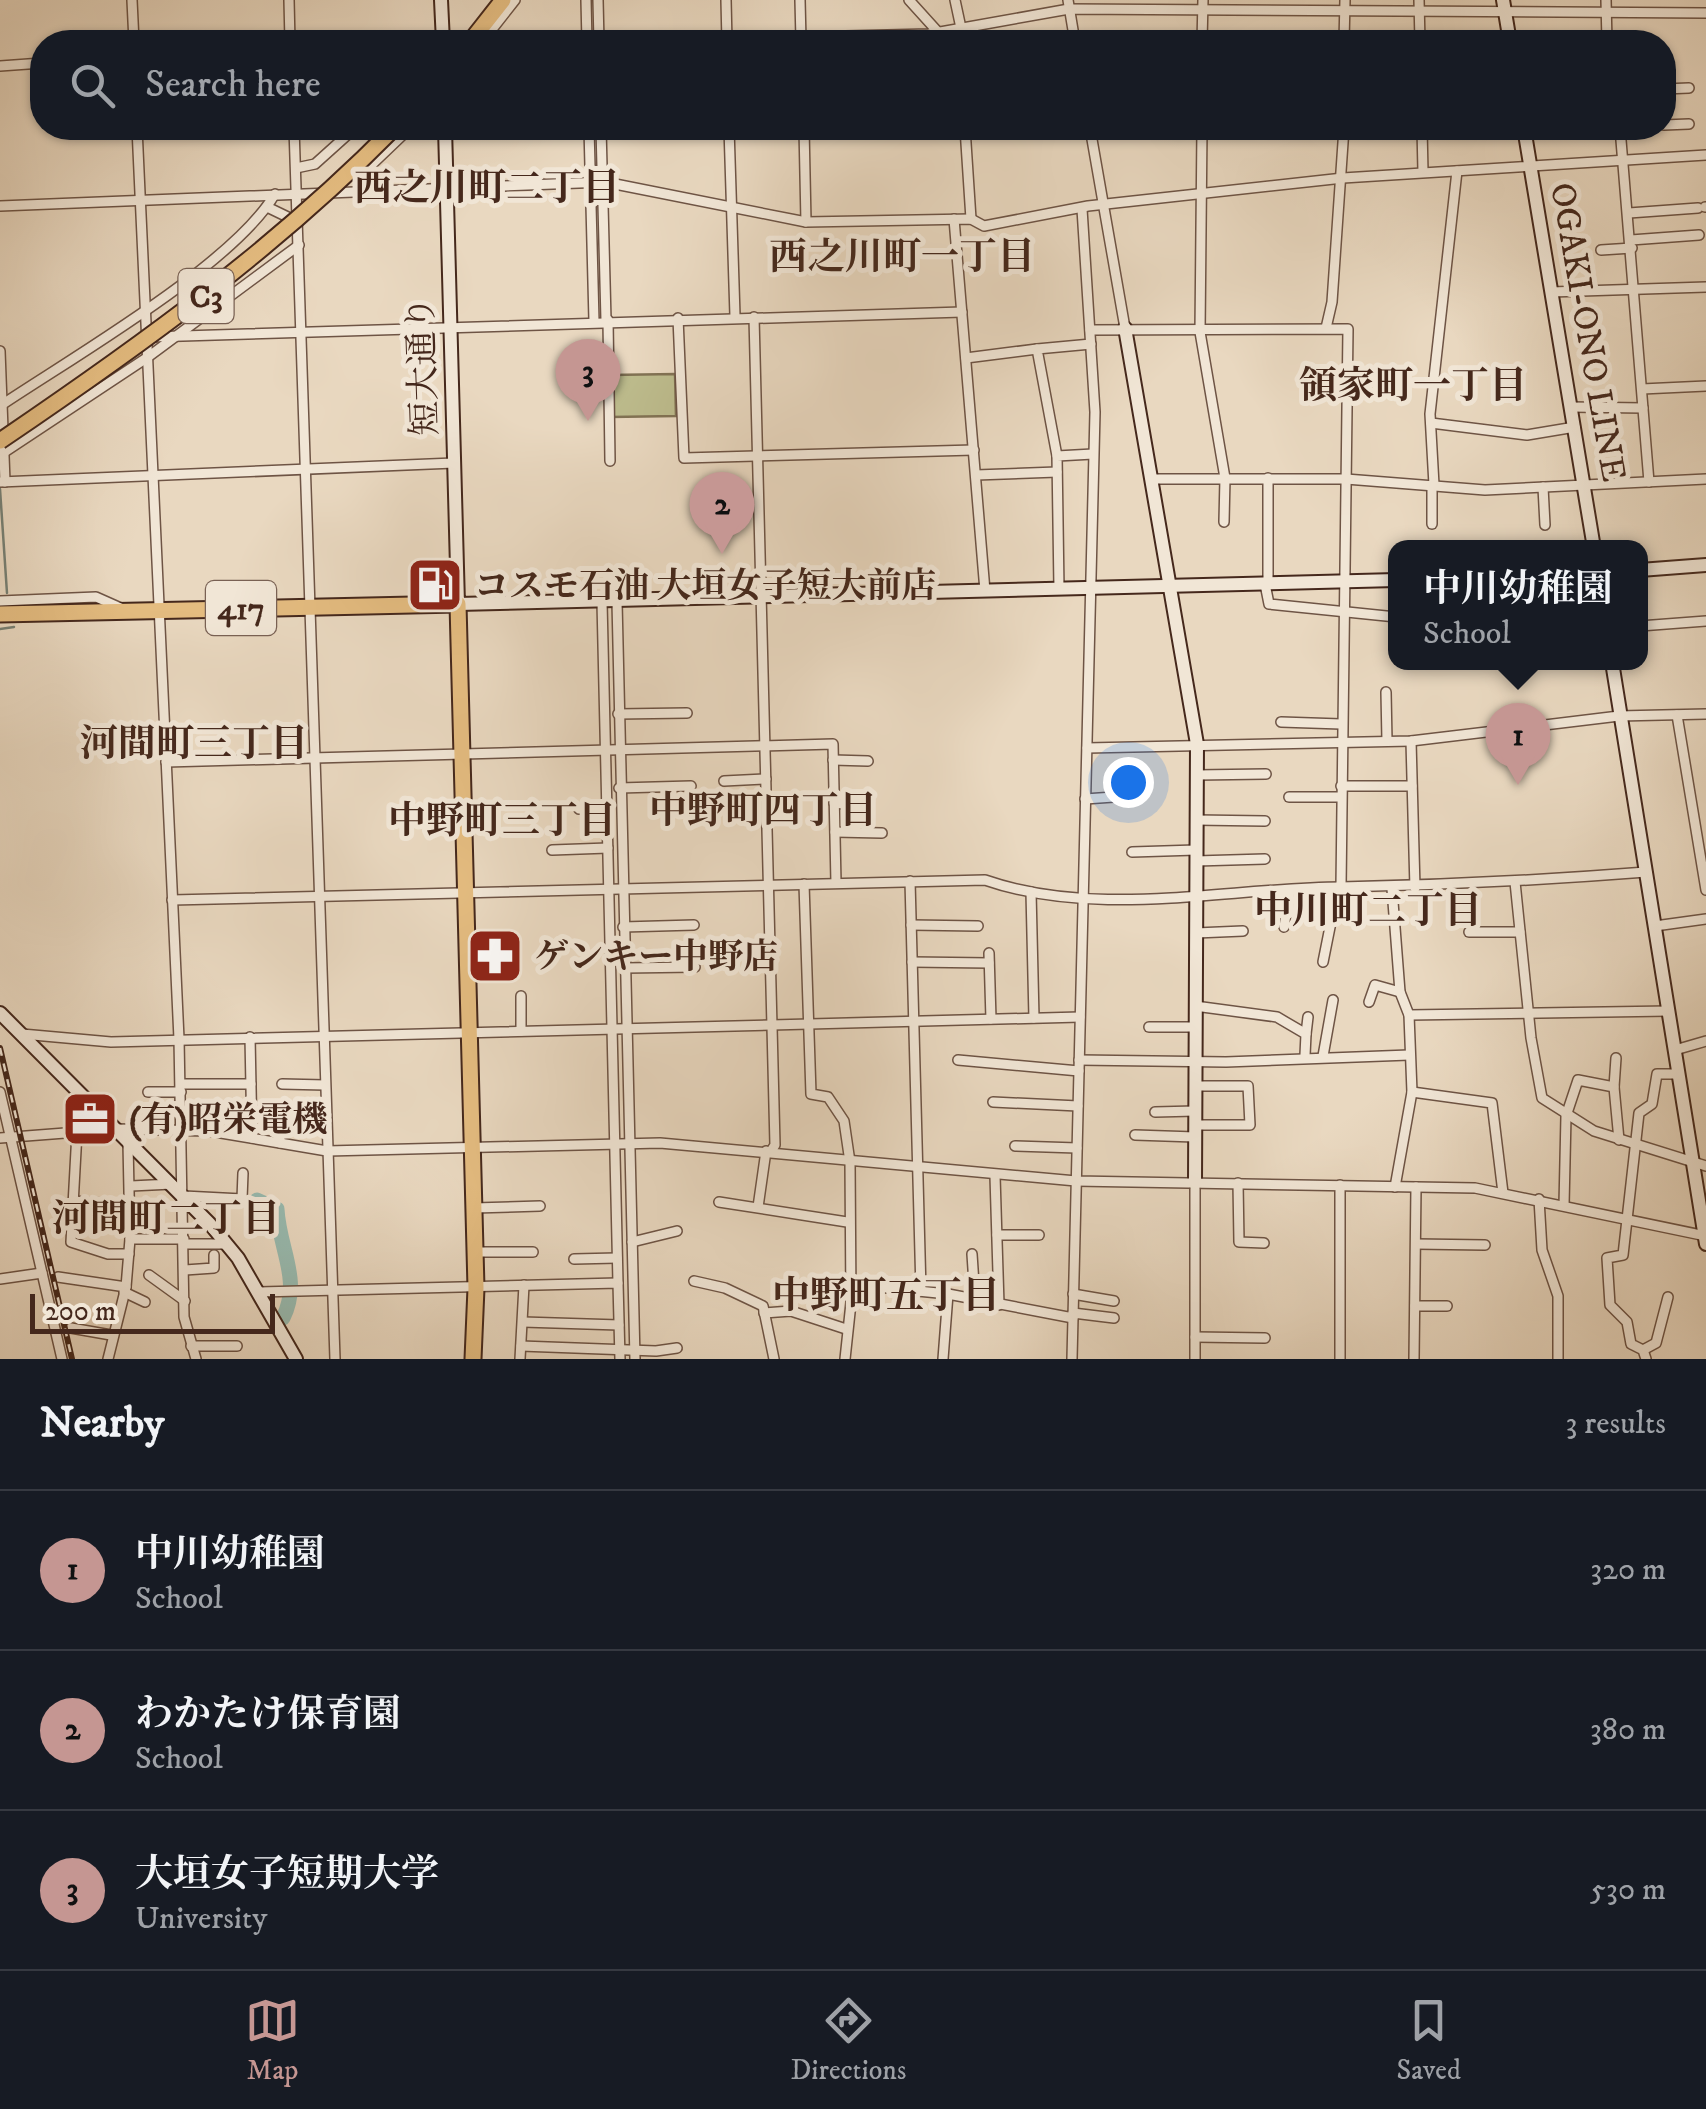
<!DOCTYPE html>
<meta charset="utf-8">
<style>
body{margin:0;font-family:"IM FELL DW Pica","Noto Serif JP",serif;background:#20242c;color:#f1f3f6}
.scale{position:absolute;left:30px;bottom:25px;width:245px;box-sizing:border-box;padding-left:10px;border:5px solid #45281c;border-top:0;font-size:28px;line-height:35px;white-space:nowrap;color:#45281c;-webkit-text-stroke:8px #f1e6d6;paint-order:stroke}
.you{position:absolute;left:1128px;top:782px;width:35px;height:35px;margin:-25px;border:8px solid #fff;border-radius:50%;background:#1a73e8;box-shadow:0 0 0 15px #1a73e833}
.badge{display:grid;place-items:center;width:65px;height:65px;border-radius:50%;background:#c59692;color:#111;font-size:32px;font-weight:700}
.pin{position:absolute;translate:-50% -82px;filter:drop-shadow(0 2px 5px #0008)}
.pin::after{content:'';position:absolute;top:52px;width:35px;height:30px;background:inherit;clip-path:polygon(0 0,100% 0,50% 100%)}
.popup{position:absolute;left:1388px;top:540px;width:260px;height:130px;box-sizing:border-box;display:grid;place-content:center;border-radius:20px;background:#171b24;filter:drop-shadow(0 2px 8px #0005);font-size:32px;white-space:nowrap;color:#9ea1a6}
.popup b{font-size:38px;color:#f1f3f6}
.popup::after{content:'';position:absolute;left:50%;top:100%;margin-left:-20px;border:20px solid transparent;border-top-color:#171b24}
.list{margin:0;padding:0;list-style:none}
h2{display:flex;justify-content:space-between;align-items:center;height:130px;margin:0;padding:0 40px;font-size:42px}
h2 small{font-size:32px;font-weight:400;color:#9ea1a6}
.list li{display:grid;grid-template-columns:65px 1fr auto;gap:30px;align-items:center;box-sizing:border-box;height:160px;padding:0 40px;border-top:2px solid #363941}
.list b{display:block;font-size:38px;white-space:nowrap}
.list p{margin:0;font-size:32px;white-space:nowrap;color:#9ea1a6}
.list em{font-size:32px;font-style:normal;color:#9ea1a6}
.icon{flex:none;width:55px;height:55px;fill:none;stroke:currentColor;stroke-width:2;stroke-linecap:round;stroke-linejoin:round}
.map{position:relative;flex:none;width:1706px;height:1359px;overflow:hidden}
.search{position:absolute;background:#171b24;box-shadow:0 2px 8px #0004;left:30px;right:30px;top:30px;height:110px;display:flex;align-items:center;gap:25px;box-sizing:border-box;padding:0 35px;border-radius:40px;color:#9ea1a6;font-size:38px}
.sheet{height:610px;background:#171b24}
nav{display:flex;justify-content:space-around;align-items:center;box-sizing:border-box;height:140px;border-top:2px solid #363941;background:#171b24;font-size:28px;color:#9ea1a6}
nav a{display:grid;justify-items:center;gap:5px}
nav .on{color:#c59692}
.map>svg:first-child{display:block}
</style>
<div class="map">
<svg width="1706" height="1359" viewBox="0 0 1706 1359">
<rect width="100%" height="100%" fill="#e9d8c0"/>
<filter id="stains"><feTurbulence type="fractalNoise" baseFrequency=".002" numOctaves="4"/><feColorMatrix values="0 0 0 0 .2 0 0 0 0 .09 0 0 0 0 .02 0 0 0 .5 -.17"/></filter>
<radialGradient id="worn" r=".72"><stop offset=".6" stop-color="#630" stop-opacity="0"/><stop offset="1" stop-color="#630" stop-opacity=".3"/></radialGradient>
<polygon fill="#bdbc8d" stroke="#817254" stroke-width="2.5" points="675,374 676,416 611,417 610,375"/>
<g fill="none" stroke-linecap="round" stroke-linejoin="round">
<g stroke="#778074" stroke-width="2.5">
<polyline points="0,489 7,593"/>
<polyline points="0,629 14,627"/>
</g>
<path stroke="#98baaf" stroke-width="15" d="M257,1200L277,1209C279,1249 302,1280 283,1318"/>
<g stroke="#6e5445" stroke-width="12">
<g id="street">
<polyline points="132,0 134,42"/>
<polyline points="289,0 290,42"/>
<polyline points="586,0 587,42"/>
<polyline points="598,0 599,42"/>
<polyline points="726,0 727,42"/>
<polyline points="800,0 801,40"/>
<polyline points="909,0 947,42"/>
<polyline points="955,0 964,42"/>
<polyline points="1068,0 1075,42"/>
<polyline points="1419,0 1420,42"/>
<polyline points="1606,0 1607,42"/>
<polyline points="482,42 515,0"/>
<polyline points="590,42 929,34 1069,9 1706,13"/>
<polyline points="1202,42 1203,0"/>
<polyline points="1344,42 1345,0"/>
<polyline points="0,66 42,63"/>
<polyline points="1664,89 1689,88"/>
<polyline points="1664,125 1689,124"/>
<polyline points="137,128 179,1039 184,1317 196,1359"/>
<polyline points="294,128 335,1359"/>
<polyline points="589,128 594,321"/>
<polyline points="601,128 606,320"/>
<polyline points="729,128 735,316"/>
<polyline points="804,128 806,222"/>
<polyline points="965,128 971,219"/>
<polyline points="1090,128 1125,328"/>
<polyline points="1202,128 1200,332 1225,478 1224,522"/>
<polyline points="1422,128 1423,172"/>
<polyline points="1620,128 1649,482"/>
<polyline points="296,168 315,164 355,128"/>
<polyline points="359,190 365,171 410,128"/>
<polyline points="0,206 605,182 806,222 971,219 984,226 1088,206 1343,178 1706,155"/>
<polyline points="267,207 296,221"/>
<polyline points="1705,207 1706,207"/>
<polyline points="1629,213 1698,208"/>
<polyline points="954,219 985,591"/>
<polyline points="1631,240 1699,235"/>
<polyline points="1601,250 1632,248"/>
<polyline points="1551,292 1706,287"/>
<polyline points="754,317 775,1145 771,1151"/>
<polyline points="678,318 684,458 974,450"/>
<polyline points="608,320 610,461"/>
<polyline points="1326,328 1332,302 1344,128"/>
<polyline points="1090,330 1348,329 1341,887"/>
<polyline points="150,337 962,312"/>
<polyline points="0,351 5,482"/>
<polyline points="966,358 1037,349"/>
<polyline points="1642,389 1706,386"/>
<path d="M0,406C73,357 233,265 275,194"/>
<polyline points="1571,407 1643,408"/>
<polyline points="1431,423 1527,435 1575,427"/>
<polyline points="0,455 148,357 299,245"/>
<polyline points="1057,456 1037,349 1091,344"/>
<polyline points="976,475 1057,472"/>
<polyline points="1268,478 1268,584"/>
<polyline points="1152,479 1346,479 1485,490 1706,479"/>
<polyline points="0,482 454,463"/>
<polyline points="1432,485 1432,524"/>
<polyline points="1434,485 1430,414 1457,171"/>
<polyline points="1543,487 1545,525"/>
<polyline points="1265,584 1269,604 1396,617"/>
<polyline points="1059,589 1057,456 1093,454"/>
<polyline points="0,601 96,597 123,609"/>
<polyline points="602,602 618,1283"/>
<polyline points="617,602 635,1359"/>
<polyline points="1640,626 1706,621"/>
<polyline points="1386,692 1387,741"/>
<polyline points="618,714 687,713"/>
<polyline points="1677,715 1706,890"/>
<polyline points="1281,722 1341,724"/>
<polyline points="1411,741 1415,888"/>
<polyline points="1087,748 1411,741 1619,716 1706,714"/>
<polyline points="833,760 868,761"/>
<polyline points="166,762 833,744 836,883"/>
<polyline points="1197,775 1266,774"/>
<polyline points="724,781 766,779"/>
<polyline points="1341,786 1412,786"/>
<polyline points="619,788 691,786"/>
<polyline points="1289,797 1341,797"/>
<polyline points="1085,799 1128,796"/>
<polyline points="834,803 864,806"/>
<polyline points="579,809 606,808"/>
<polyline points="1196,820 1265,821"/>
<polyline points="835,832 882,833"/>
<polyline points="552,850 608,848"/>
<polyline points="1132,852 1196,850"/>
<polyline points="1196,861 1265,859"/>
<polyline points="910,881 921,1291"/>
<polyline points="1515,882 1531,1038 1542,1098 1594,1131 1706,1166"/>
<polyline points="804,884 811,1094 828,1097 844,1121 850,1162 851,1303 845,1359"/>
<polyline points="1392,889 1400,992 1409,1015 1412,1092 1395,1187"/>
<polyline points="1031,892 1034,1018"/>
<path d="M172,900L985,880C1098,919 1224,888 1341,887C1443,885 1544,880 1646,872"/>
<polyline points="911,925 978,926"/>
<polyline points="1655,926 1706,919"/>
<polyline points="623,927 694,925"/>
<polyline points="1284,927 1290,890"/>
<polyline points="1469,932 1520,932"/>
<polyline points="1196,933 1243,931"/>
<polyline points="989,953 991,1019"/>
<polyline points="912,962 989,963"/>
<polyline points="1323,962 1338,887"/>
<polyline points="625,968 695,967"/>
<polyline points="521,996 521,1031"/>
<polyline points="1369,1002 1375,985 1400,992"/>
<polyline points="1195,1006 1277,1017 1306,1034 1305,1055"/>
<polyline points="1409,1015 1669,1011"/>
<polyline points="1149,1027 1195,1027"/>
<polyline points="22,1034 111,1042 1080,1017"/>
<polyline points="1306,1034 1308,1017"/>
<polyline points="250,1037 252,1138"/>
<polyline points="1675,1050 1706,1041"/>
<polyline points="1323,1056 1333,1000"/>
<polyline points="958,1060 1079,1071"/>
<polyline points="1079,1060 1226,1062 1409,1055"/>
<polyline points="181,1084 251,1084"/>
<polyline points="282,1084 325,1085"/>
<polyline points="1614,1087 1616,1058"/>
<polyline points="0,1092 62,1359"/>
<polyline points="148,1092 181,1092"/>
<polyline points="1412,1092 1492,1103 1503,1193"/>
<polyline points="993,1102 1078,1106"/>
<polyline points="279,1107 280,1143"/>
<polyline points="1155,1112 1195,1111"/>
<polyline points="1195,1125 1250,1125 1248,1086 1195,1086"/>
<polyline points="77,1132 71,1242 108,1254 129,1254"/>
<polyline points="1135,1135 1195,1137"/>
<polyline points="0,1138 117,1129 209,1131 327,1151 660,1143 1076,1181 1475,1188 1706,1236"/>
<polyline points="128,1143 130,1239"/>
<polyline points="1015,1146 1077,1148"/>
<polyline points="995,1176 999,1305"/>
<polyline points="1238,1183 1239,1242 1264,1243"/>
<polyline points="1340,1185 1340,1359"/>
<polyline points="131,1186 172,1184"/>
<polyline points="184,1196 242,1199 243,1173"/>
<polyline points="1539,1199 1542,1250 1558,1296 1558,1359"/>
<polyline points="73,1201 128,1205"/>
<polyline points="719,1202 847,1222"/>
<polyline points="1564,1205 1566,1116 1578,1080 1614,1087 1619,1140"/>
<polyline points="758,1207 766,1151"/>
<polyline points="474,1208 540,1206"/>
<polyline points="997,1235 1039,1235"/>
<polyline points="632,1242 677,1231"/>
<polyline points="185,1244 227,1244"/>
<polyline points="1416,1244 1485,1245"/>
<polyline points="475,1252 533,1252"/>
<polyline points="972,1254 975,1299"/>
<polyline points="574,1259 617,1258"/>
<polyline points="185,1270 214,1268 214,1255"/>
<polyline points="149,1275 185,1301"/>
<polyline points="58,1277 126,1287"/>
<polyline points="0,1279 42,1273"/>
<polyline points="694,1281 725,1288 763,1306 774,1359"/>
<polyline points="847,1284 948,1294 1073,1318"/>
<polyline points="124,1292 145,1302"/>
<polyline points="259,1292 618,1283 620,1359"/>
<polyline points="1073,1294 1114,1301"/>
<polyline points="1415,1306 1447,1306"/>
<polyline points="764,1313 791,1311 846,1329"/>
<polyline points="1073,1313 1114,1318"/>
<polyline points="523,1322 619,1325"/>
<polyline points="71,1328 111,1335"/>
<polyline points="1195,1337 1265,1338"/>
<polyline points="191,1346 237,1346"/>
<polyline points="521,1346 656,1351 677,1348"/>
<polyline points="1643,1350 1656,1343 1668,1297"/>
<polyline points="108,1359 126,1287 130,1239 184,1239"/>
<polyline points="520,1359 524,1285"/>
<polyline points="943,1359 948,1294"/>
<polyline points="1072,1359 1095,412 1082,209"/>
<polyline points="1195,1359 1195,1182"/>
<polyline points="1414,1359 1416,1187"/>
<polyline points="1646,1359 1643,1350 1631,1344 1627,1322 1610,1305 1607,1258 1623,1255 1639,1113 1652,1104 1657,1074 1679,1074"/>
</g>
</g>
<g stroke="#45281c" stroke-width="16">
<g id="secondary">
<polyline points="441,0 443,42"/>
<polyline points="1503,0 1510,42"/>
<polyline points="445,128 458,604 1396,580"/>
<polyline points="1524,128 1594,548"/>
<polyline points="1125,328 1197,744 1195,1182"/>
<polyline points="1640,570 1706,565"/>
<polyline points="1612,662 1706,1244"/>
<polyline points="0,1013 210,1224 238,1258 296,1359"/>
</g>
</g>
<g stroke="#45281c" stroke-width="19">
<g id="highway">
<polyline points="470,42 503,0"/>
<polyline points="0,614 458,604 476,1288 473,1359"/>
</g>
</g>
<use href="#street" stroke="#f1e6d6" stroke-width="9"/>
<use href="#secondary" stroke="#f1e6d6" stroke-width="12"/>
<use href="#highway" stroke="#e4bc80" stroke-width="15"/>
<g stroke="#45281c" stroke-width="6">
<polyline id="rail" points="0,1048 72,1359"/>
</g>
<use href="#rail" stroke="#f1e6d6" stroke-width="2.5" stroke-dasharray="8" stroke-linecap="butt"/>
<g stroke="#45281c" stroke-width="19" stroke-linecap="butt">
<path id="highway-bridge" d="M0,441C140,346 275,249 394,128"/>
</g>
<use href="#highway-bridge" stroke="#e4bc80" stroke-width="15"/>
</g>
<defs>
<g id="fuel-square" transform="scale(2.875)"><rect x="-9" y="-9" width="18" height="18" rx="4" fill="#8f2418" stroke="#f1e6d6"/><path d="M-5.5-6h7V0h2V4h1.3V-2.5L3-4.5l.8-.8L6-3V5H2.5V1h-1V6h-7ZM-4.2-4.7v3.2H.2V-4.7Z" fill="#fff"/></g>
<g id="pharmacy-square" transform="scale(2.875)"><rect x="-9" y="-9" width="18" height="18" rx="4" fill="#8f2418" stroke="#f1e6d6"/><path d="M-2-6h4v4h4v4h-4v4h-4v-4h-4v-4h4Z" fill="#fff"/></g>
<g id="office-square" transform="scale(2.875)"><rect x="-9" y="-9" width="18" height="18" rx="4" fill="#8f2418" stroke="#f1e6d6"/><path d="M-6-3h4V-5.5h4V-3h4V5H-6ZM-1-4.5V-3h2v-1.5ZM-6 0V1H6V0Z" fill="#fff"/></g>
</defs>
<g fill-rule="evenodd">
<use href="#fuel-square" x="435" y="585"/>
<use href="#pharmacy-square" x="495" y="956"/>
<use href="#office-square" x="90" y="1119"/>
</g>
<g text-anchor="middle" stroke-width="10" stroke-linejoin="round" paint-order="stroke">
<g fill="#f1e6d6" stroke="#796154" stroke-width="2.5">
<rect x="178.5" y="269" width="55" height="54" rx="8"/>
<rect x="206" y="581" width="70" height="54" rx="8"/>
</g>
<g font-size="32" font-weight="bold" fill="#45281c">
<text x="206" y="307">C3</text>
<text x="241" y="619">417</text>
</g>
<g font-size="35" fill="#45281c" stroke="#f1e6d6">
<text transform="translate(1589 332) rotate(80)" y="12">OGAKI-ONO LINE</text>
<text transform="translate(422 366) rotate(-92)" y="12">短大通り</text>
</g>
<g font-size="35" font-weight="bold" fill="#45281c" stroke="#f1e6d6" text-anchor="start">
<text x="474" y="597">コスモ石油 大垣女子短大前店</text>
<text x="534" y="968">ゲンキー中野店</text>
<text x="129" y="1131">(有)昭栄電機</text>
</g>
<g font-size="38" font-weight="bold" fill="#45281c" stroke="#f1e6d6">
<text x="487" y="200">西之川町二丁目</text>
<text x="902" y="269">西之川町一丁目</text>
<text x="1413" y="398">領家町一丁目</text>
<text x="194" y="756">河間町三丁目</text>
<text x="763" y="823">中野町四丁目</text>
<text x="502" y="833">中野町三丁目</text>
<text x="1368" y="923">中川町二丁目</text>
<text x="166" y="1231">河間町二丁目</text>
<text x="886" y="1308">中野町五丁目</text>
</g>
</g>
<rect width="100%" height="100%" filter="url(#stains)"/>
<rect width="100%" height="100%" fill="url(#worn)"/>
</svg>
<div class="scale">200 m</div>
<div class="you"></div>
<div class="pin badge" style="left:1518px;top:785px">1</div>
<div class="popup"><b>中川幼稚園</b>School</div>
<div class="pin badge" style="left:722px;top:554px">2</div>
<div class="pin badge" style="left:588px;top:421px">3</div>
<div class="search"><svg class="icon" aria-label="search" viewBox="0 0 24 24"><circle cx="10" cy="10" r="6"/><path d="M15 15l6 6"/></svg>Search here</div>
</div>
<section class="sheet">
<h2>Nearby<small>3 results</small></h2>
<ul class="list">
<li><span class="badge">1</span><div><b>中川幼稚園</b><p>School</p></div><em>320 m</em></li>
<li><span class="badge">2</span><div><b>わかたけ保育園</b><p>School</p></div><em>380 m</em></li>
<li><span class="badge">3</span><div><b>大垣女子短期大学</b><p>University</p></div><em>530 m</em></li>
</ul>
</section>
<nav>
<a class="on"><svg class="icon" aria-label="map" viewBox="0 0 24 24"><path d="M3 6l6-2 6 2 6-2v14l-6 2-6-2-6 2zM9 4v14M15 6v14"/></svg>Map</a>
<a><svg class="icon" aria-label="directions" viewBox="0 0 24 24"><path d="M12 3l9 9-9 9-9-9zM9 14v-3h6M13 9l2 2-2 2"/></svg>Directions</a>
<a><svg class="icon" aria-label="saved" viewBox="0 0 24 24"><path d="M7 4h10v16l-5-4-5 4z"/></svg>Saved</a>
</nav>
